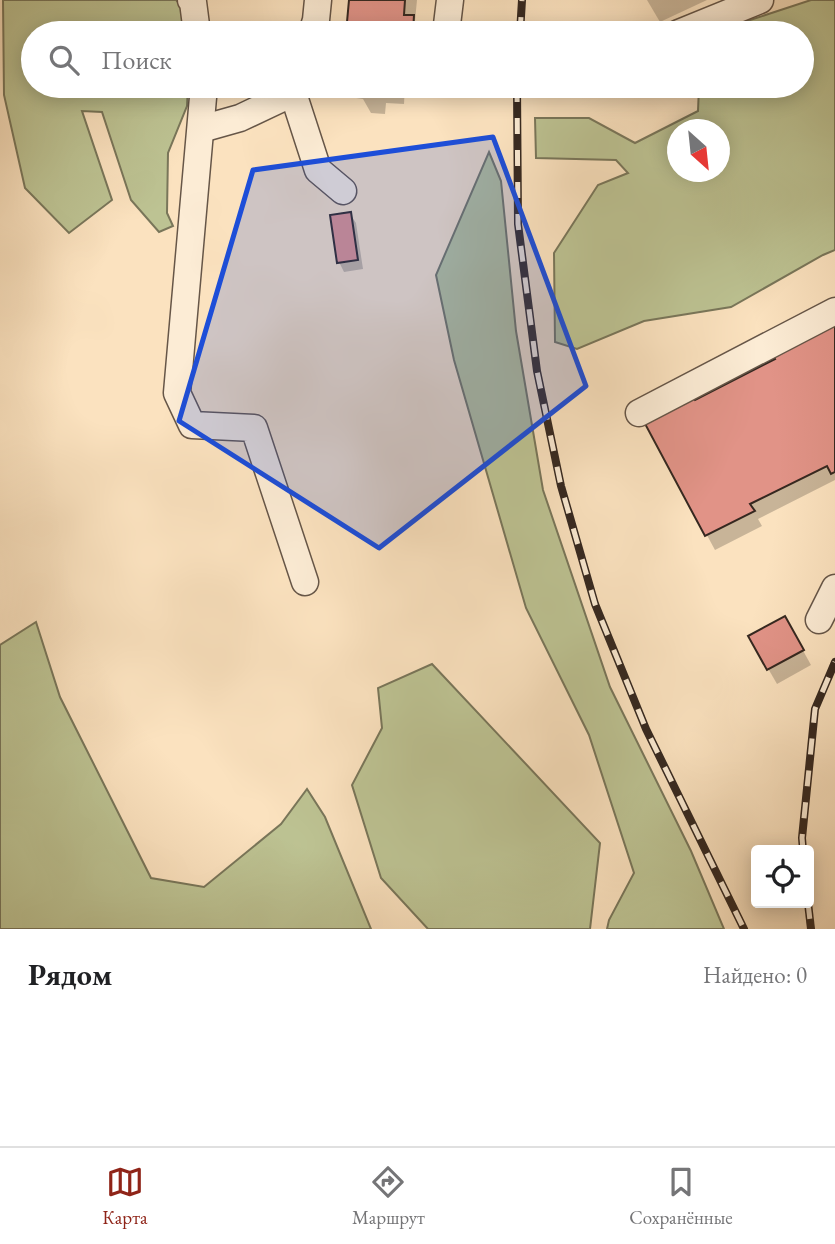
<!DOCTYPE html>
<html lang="ru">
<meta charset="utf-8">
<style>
body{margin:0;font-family:"EB Garamond",serif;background:#f2f2f2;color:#202124}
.controls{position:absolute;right:21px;bottom:21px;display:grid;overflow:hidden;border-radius:7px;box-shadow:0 4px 18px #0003}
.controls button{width:63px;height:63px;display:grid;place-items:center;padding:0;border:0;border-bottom:2px solid #e0e0e0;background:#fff;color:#202124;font:35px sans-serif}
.compass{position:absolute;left:667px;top:119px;width:63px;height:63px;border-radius:50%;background:#fff;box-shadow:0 4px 18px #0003;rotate:153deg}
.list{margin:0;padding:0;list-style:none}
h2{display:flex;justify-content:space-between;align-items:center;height:91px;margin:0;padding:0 28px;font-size:30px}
h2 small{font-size:23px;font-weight:400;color:#757577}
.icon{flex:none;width:38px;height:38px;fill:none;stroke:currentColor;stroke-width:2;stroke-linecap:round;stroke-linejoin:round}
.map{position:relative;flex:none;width:835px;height:929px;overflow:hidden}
.search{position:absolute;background:#fff;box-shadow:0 4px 18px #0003;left:21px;right:21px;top:21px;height:77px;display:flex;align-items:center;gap:18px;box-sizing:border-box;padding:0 24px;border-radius:38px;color:#757577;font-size:26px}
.sheet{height:217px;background:#fff}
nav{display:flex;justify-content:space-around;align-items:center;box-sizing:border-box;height:98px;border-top:2px solid #e0e0e0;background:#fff;font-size:19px;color:#757577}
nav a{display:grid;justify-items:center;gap:4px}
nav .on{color:#8f2418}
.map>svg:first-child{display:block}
</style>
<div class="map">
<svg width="835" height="929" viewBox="0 0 835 929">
<rect width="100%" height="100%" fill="#fbe2bf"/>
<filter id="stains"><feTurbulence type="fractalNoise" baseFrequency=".00286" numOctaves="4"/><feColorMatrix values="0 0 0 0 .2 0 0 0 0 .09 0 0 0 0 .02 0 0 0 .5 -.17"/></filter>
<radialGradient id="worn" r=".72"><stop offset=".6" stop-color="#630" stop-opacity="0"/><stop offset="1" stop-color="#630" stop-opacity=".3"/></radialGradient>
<g fill="#bdc393" stroke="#79765a" stroke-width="2" fill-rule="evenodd">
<polygon points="3,0 176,0 181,5 185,33 33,33 33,86 188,86 187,106 168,153 167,213 173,226 159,232 131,200 102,112 82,111 112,200 69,233 25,188 4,95"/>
<path d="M811,0H835V250L823,255L731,307L644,321L577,349L555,342L554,253L598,185L628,173L616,160L536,158L535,118H589L635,143L698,111L699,86H802V33H725L744,22ZM678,130H720V172H678Z"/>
<polygon points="489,152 501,181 516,331 543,490 610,687 691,851 724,929 607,929 609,920 634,873 589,735 526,608 454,360 436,275"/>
<polygon points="36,622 60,697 151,878 204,887 281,824 307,789 325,817 371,929 0,929 0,645"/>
<polygon points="432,664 600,843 590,929 428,929 381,878 352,785 382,728 378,688"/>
</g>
<g fill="#0003">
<polygon points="351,0 417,0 415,21 422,33 348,33"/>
<polygon points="647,0 707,0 660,22"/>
<polygon points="349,86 405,86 404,104 386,103 385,114 371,113 363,99 356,98"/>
<polygon points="350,214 356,223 363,269 344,272 339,262"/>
<polygon points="835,323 835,480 758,519 762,526 715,550 645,421 695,403 777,359"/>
<polygon points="785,618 811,665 777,684 750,637"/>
</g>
<g fill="#e19387" stroke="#352820" stroke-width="2">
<polygon points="349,0 405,0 404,15 414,15 413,33 346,33"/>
<polygon points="358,86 376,86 375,95 358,94"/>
<polygon points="351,212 358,260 337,263 330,215"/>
<polygon points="835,321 835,472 831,474 827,466 750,504 755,511 705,536 643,420 691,395 695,400 775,359 772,354"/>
<polygon points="785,616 804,650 767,670 748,636"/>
</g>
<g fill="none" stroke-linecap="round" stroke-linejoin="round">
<g stroke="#665648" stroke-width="29">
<g id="minor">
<polyline points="191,0 193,2 197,33"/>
<polyline points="312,33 316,20 318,0"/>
<polyline points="446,33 450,0"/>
<polyline points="679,33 760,0"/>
<polyline points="204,86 177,393 192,425 254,428 305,582"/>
<polyline points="293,93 318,170 343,191"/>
<polyline points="201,129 240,118 293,93 295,86"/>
<polyline points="639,413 835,311"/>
<polyline points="819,620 835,588"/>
</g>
</g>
<use href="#minor" stroke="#fcecd5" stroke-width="26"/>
<g stroke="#352820" stroke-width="8">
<g id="rail">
<polyline points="520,33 522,0"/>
<polyline points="517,86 518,224 537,371 561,486 595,604 646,729 744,929"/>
<polyline points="803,850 802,838 815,709 835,662"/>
<polyline points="808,903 811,929"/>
</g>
</g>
<use href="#rail" stroke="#fcecd5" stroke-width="5" stroke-dasharray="16" stroke-linecap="butt"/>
</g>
<path fill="#1d4ed8" fill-opacity="0.2" stroke="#1d4ed8" stroke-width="5" stroke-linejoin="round" d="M493,137L586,386L379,548L179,421L253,170Z"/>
<rect width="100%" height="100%" filter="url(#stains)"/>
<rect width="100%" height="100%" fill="url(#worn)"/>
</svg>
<div class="controls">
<button><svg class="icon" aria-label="locate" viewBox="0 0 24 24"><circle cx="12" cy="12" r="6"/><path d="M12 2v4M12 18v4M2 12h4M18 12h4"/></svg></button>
</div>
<svg class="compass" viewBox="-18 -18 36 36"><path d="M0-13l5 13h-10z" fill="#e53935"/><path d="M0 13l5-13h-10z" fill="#757577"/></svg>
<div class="search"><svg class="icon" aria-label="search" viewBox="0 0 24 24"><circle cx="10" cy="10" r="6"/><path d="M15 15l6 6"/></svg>Поиск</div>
</div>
<section class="sheet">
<h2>Рядом<small>Найдено: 0</small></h2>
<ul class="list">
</ul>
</section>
<nav>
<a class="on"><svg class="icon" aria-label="map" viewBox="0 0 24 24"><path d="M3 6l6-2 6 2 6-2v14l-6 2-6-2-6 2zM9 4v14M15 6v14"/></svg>Карта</a>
<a><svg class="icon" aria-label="directions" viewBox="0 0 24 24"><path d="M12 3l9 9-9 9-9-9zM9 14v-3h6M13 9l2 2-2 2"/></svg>Маршрут</a>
<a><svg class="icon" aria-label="saved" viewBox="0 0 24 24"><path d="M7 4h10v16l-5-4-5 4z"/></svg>Сохранённые</a>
</nav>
